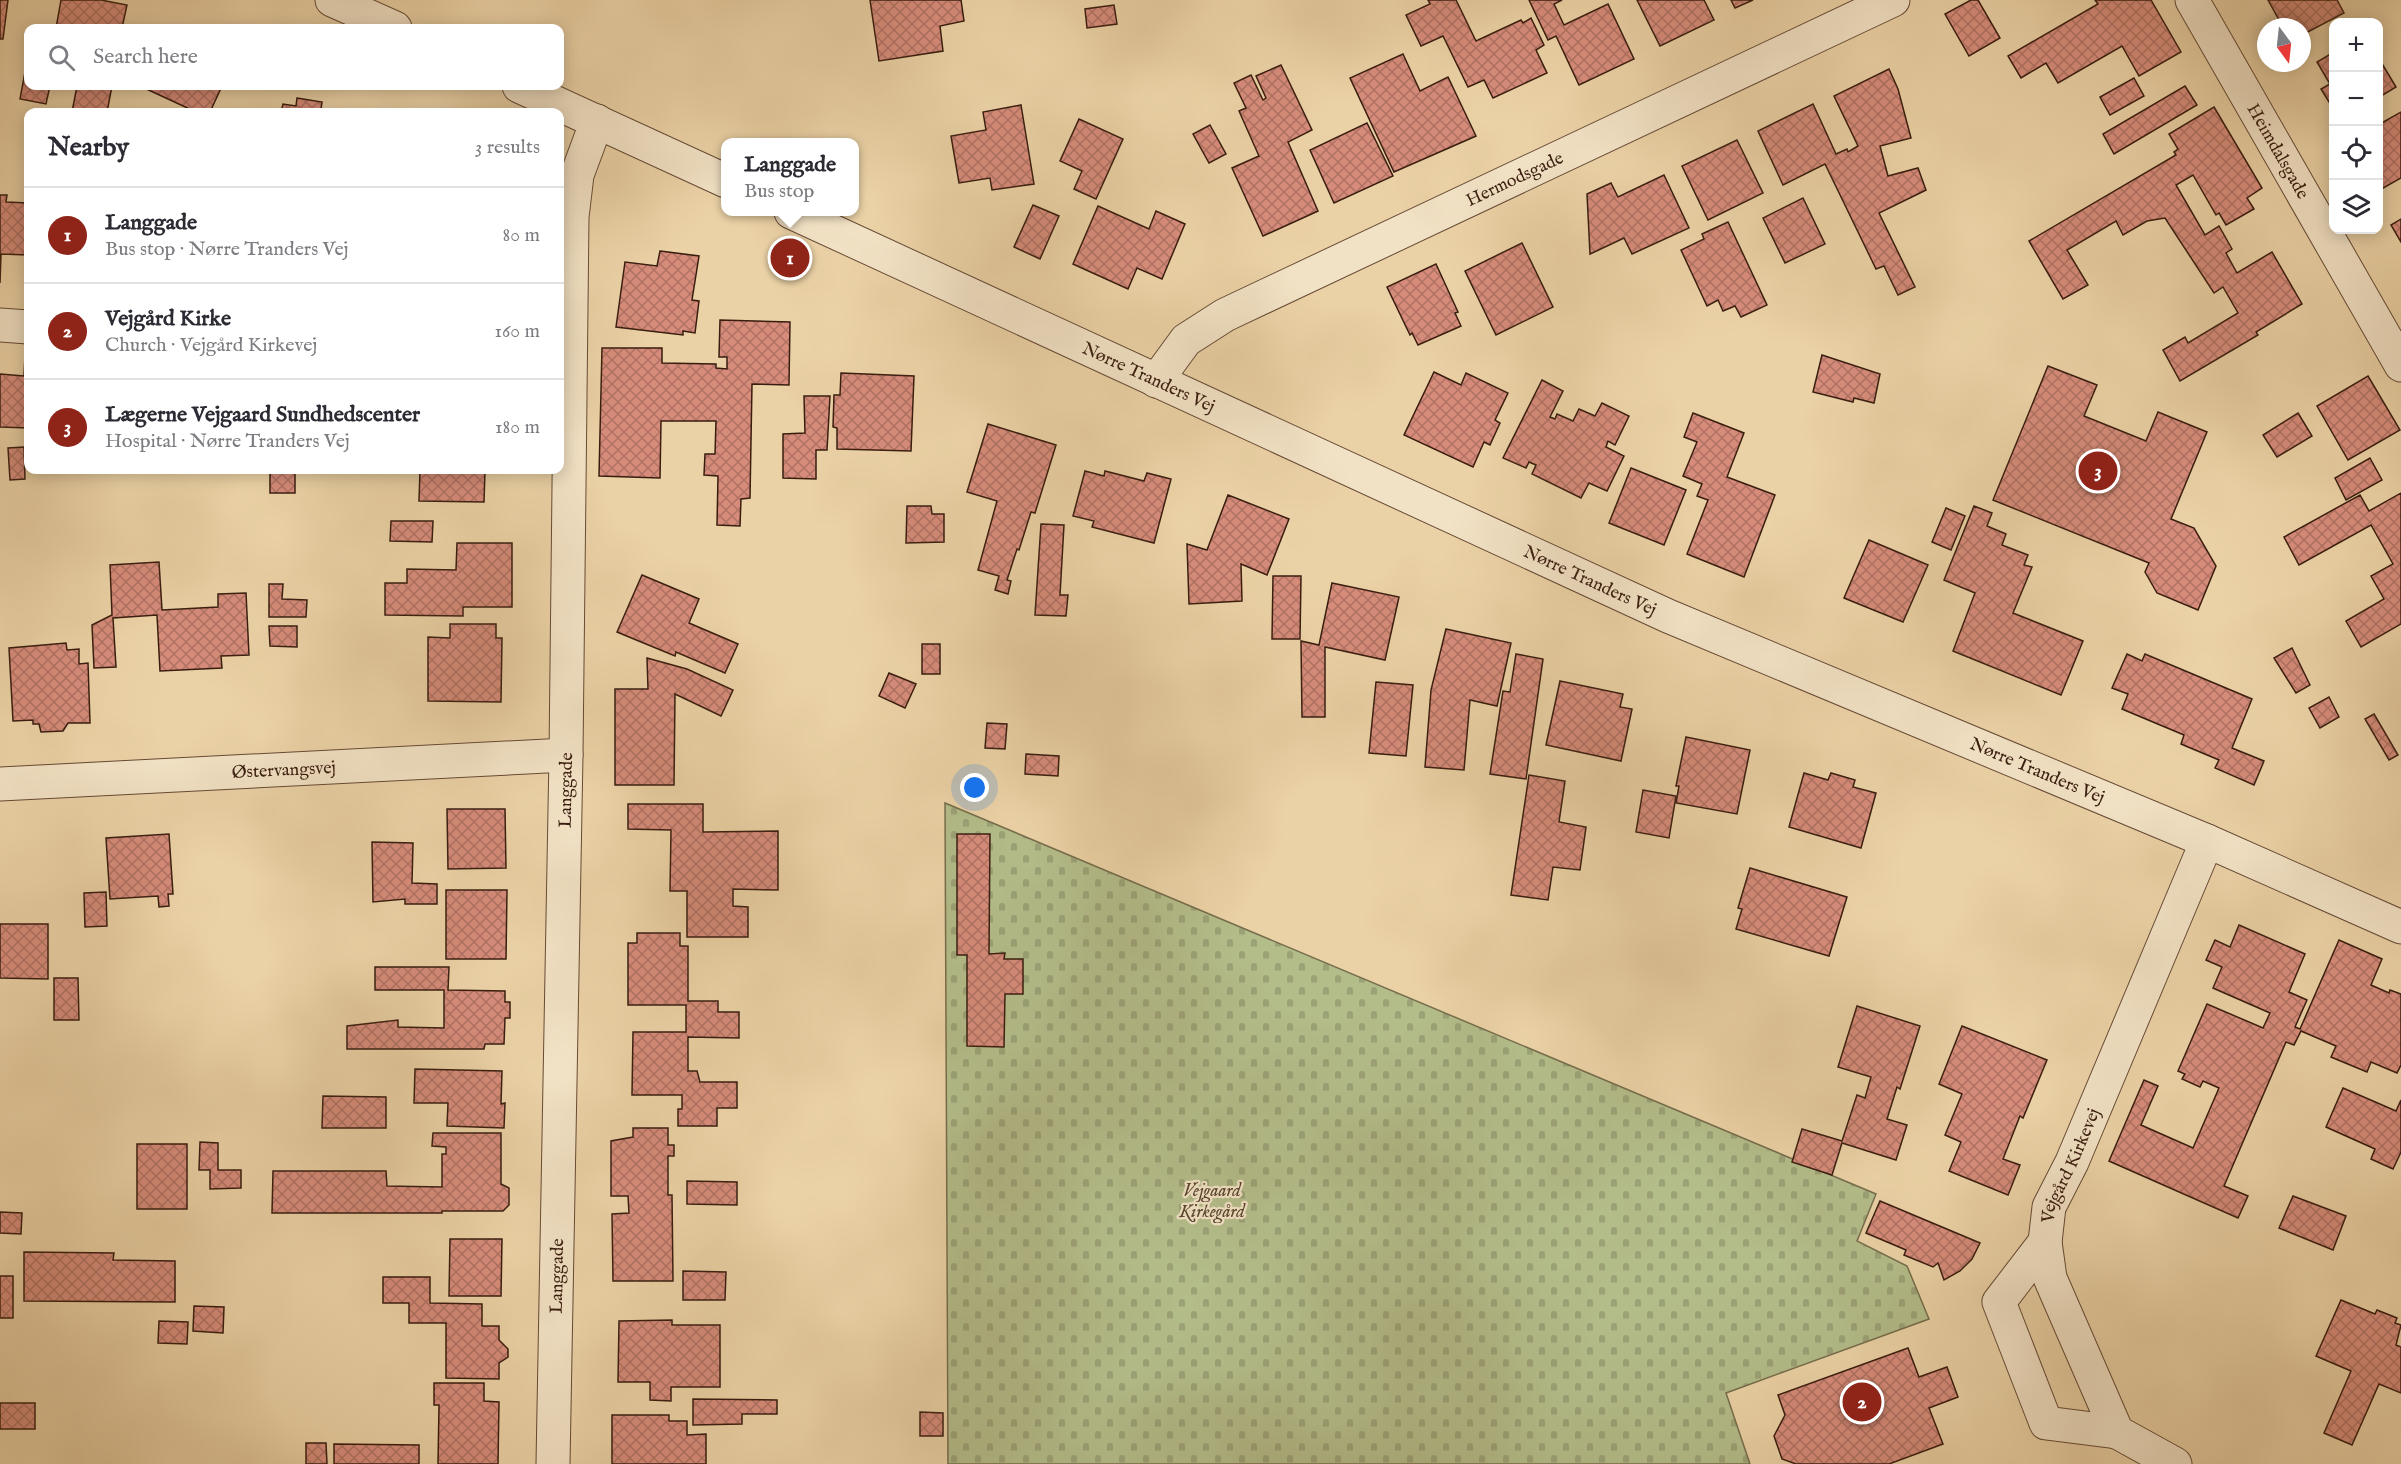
<!DOCTYPE html>
<meta charset="utf-8">
<style>
body{margin:0;font-family:"IM FELL English",serif;background:#f7f7f7;color:#2b2b33}
.controls{position:absolute;right:18px;top:18px;display:grid;overflow:hidden;border-radius:12px;box-shadow:0 3px 15px #0003}
.controls button{width:54px;height:54px;display:grid;place-items:center;padding:0;border:0;border-bottom:2px solid #e1e1e2;background:#fff;color:#2b2b33;font:30px sans-serif}
.compass{position:absolute;left:2257px;top:18px;width:54px;height:54px;border-radius:50%;background:#fff;box-shadow:0 3px 15px #0003;rotate:165deg}
.you{position:absolute;left:975px;top:788px;width:21px;height:21px;margin:-15px;border:4px solid #fff;border-radius:50%;background:#1a73e8;box-shadow:0 0 0 9px #1a73e833}
.badge{display:grid;place-items:center;width:39px;height:39px;border-radius:50%;background:#8f2418;color:#fff;font-size:20px;font-weight:700}
.pin{position:absolute;translate:-50% -50%;border:3px solid #fff;box-shadow:0 2px 6px #0006}
.popup{position:absolute;left:721px;top:138px;width:138px;height:78px;box-sizing:border-box;display:grid;place-content:center;border-radius:12px;background:#fff;filter:drop-shadow(0 2px 4px #0005);font-size:20px;white-space:nowrap;color:#7c7c81}
.popup b{font-size:22px;color:#2b2b33}
.popup::after{content:'';position:absolute;left:50%;top:100%;margin-left:-12px;border:12px solid transparent;border-top-color:#fff}
.list{margin:0;padding:0;list-style:none}
h2{display:flex;justify-content:space-between;align-items:center;height:78px;margin:0;padding:0 24px;font-size:26px}
h2 small{font-size:20px;font-weight:400;color:#7c7c81}
.list li{display:grid;grid-template-columns:39px 1fr auto;gap:18px;align-items:center;box-sizing:border-box;height:96px;padding:0 24px;border-top:2px solid #e1e1e2}
.list b{display:block;font-size:22px;white-space:nowrap}
.list p{margin:0;font-size:20px;white-space:nowrap;color:#7c7c81}
.list em{font-size:20px;font-style:normal;color:#7c7c81}
.icon{flex:none;width:33px;height:33px;fill:none;stroke:currentColor;stroke-width:2;stroke-linecap:round;stroke-linejoin:round}
.map{position:relative;flex:none;width:2401px;height:1464px;overflow:hidden}
.search{position:absolute;background:#fff;box-shadow:0 3px 15px #0003;left:24px;top:24px;width:540px;height:66px;display:flex;align-items:center;gap:15px;box-sizing:border-box;padding:0 21px;border-radius:12px;color:#7c7c81;font-size:22px}
.panel{position:absolute;background:#fff;box-shadow:0 3px 15px #0003;left:24px;top:108px;width:540px;height:366px;border-radius:12px}
.map>svg:first-child{display:block}
</style>
<div class="map">
<svg width="2401" height="1464" viewBox="0 0 2401 1464">
<defs>
<pattern id="cemetery-stones" width="16" height="16" patternUnits="userSpaceOnUse" patternTransform="scale(1.5)"><rect width="16" height="16" fill="#b3bd8a"/><path d="M2 7V4a2 2 0 0 1 4 0v3zM10 15v-3a2 2 0 0 1 4 0v3z" fill="#9ba276"/></pattern>
<pattern id="building-cross-hatch" width="8" height="8" patternUnits="userSpaceOnUse" patternTransform="scale(1.5)"><rect width="8" height="8" fill="#d78c7b"/><path d="M0 0l8 8M0 8l8-8" fill="none" stroke="#af7263"/></pattern>
</defs>
<rect width="100%" height="100%" fill="#ebd2a6"/>
<filter id="stains"><feTurbulence type="fractalNoise" baseFrequency=".00333" numOctaves="4"/><feColorMatrix values="0 0 0 0 .2 0 0 0 0 .09 0 0 0 0 .02 0 0 0 .5 -.17"/></filter>
<radialGradient id="worn" r=".72"><stop offset=".6" stop-color="#630" stop-opacity="0"/><stop offset="1" stop-color="#630" stop-opacity=".3"/></radialGradient>
<polygon fill="url(#cemetery-stones)" stroke="#766d4c" stroke-width="1.5" points="945,803 1876,1194 1857,1241 1907,1266 1929,1319 1726,1393 1750,1464 948,1464"/>
<g fill="url(#building-cross-hatch)" stroke="#391d0f" stroke-width="1.5">
<polygon points="0,0 8,0 3,39 0,39"/>
<polygon points="61,0 101,0 127,5 122,28 56,28"/>
<polygon points="870,0 961,0 964,21 940,26 943,51 879,61"/>
<polygon points="1428,0 1456,0 1476,41 1521,20 1523,23 1531,18 1544,45 1536,50 1547,73 1493,98 1484,80 1468,87 1443,36 1421,46 1406,15 1430,4"/>
<polygon points="1529,0 1562,0 1554,4 1564,25 1608,4 1634,59 1579,85 1556,36 1548,40"/>
<polygon points="1637,0 1704,0 1714,20 1660,46"/>
<polygon points="1731,0 1753,0 1735,8"/>
<polygon points="1971,0 1978,0 2000,38 1969,56 1945,14"/>
<polygon points="2095,0 2151,0 2181,52 2139,76 2122,46 2058,83 2046,63 2021,78 2008,56 2098,4"/>
<polygon points="2268,0 2337,0 2344,13 2302,35 2302,27 2283,27"/>
<polygon points="1114,5 1117,24 1087,28 1085,9"/>
<polygon points="2334,52 2334,110 2321,89 2330,84 2317,62"/>
<polygon points="1403,54 1420,91 1448,77 1476,136 1394,172 1350,78"/>
<polygon points="28,56 28,86 50,86 46,104 20,99"/>
<polygon points="2378,57 2396,87 2378,98"/>
<polygon points="1281,65 1312,130 1288,142 1318,211 1263,236 1232,168 1259,156 1239,111 1246,108 1234,83 1251,75 1263,100 1266,98 1256,76"/>
<polygon points="1889,69 1898,89 1911,138 1880,146 1888,176 1918,168 1926,190 1879,213 1915,287 1898,295 1884,266 1876,269 1825,164 1783,185 1758,131 1813,104 1836,154 1847,149 1848,152 1858,146 1834,96"/>
<polygon points="2134,78 2144,96 2110,115 2100,97"/>
<polygon points="77,86 112,86 107,112 72,112"/>
<polygon points="140,86 222,86 210,112 196,112"/>
<polygon points="2185,86 2197,105 2114,154 2103,134"/>
<polygon points="297,98 322,102 321,109 343,112 281,112 283,104 296,106"/>
<polygon points="1021,105 1034,184 992,190 990,178 959,183 951,136 986,130 983,112"/>
<polygon points="2214,107 2262,188 2247,198 2254,209 2226,225 2219,213 2216,215 2193,175 2176,185 2205,235 2219,226 2232,249 2226,253 2237,273 2272,252 2302,304 2256,332 2258,335 2180,381 2163,350 2185,337 2188,343 2238,313 2223,287 2214,293 2165,218 2147,221 2123,235 2116,221 2067,250 2088,285 2063,299 2029,241 2176,155 2174,152 2178,149 2169,134"/>
<polygon points="2401,112 2401,178 2378,191 2378,125"/>
<polygon points="1079,119 1123,139 1096,199 1074,189 1082,171 1060,161"/>
<polygon points="1367,123 1393,176 1334,203 1310,150"/>
<polygon points="1210,125 1226,154 1209,163 1193,134"/>
<polygon points="1737,140 1763,193 1708,220 1682,166"/>
<polygon points="1664,175 1689,228 1632,254 1624,238 1590,254 1587,194 1611,183 1618,197"/>
<polygon points="0,195 7,195 6,202 28,203 28,255 1,254 0,283"/>
<polygon points="1803,198 1825,244 1785,263 1763,218"/>
<polygon points="1033,205 1059,216 1040,259 1014,247"/>
<polygon points="1098,206 1149,229 1156,211 1185,224 1162,279 1137,268 1128,289 1073,264"/>
<polygon points="2401,219 2401,242 2391,225"/>
<polygon points="1728,222 1767,305 1741,317 1735,306 1723,311 1718,300 1707,306 1681,250 1704,239 1702,234"/>
<polygon points="1522,243 1553,307 1496,335 1465,271"/>
<polygon points="660,251 699,256 692,300 699,301 695,333 683,331 683,335 616,327 625,262 657,266"/>
<polygon points="1436,264 1458,312 1455,313 1461,326 1418,345 1412,333 1410,335 1387,287"/>
<polygon points="720,320 790,322 789,385 752,384 750,498 741,499 740,526 717,525 718,476 704,475 705,454 715,454 716,421 661,421 660,478 599,476 602,348 662,348 662,363 716,364 716,368 727,369 727,357 719,357"/>
<polygon points="26,336 28,336 28,428 0,427 0,374 24,376"/>
<polygon points="1822,355 1880,374 1874,403 1854,398 1853,402 1813,392"/>
<polygon points="2048,366 2097,385 2084,416 2146,441 2158,412 2207,432 2171,519 2194,528 2216,566 2198,610 2157,593 2145,572 2149,563 1993,500"/>
<polygon points="1434,372 1461,385 1466,373 1508,393 1495,420 1500,423 1490,445 1484,442 1473,467 1404,435"/>
<polygon points="841,373 914,376 911,451 837,449 837,428 833,427 834,395 840,395"/>
<polygon points="2368,376 2400,430 2348,460 2317,406"/>
<polygon points="1542,380 1563,391 1550,417 1555,419 1557,414 1573,421 1579,409 1595,416 1602,403 1629,416 1615,445 1608,441 1606,447 1624,456 1607,491 1589,483 1581,498 1532,474 1536,465 1529,462 1526,468 1503,458"/>
<polygon points="804,396 830,396 827,450 816,450 816,479 783,478 783,434 805,433"/>
<polygon points="1693,413 1744,433 1727,477 1775,495 1744,577 1687,554 1708,500 1697,496 1702,484 1683,476 1697,442 1684,437"/>
<polygon points="2298,413 2312,436 2277,457 2263,435"/>
<polygon points="988,424 1056,445 1035,513 1031,512 1019,550 1017,549 1007,580 1011,581 1008,594 995,590 999,576 978,570 997,501 967,492"/>
<polygon points="24,447 25,479 10,480 8,448"/>
<polygon points="2370,458 2382,480 2346,500 2335,478"/>
<polygon points="1631,468 1686,490 1664,545 1609,523"/>
<rect x="270" y="470" width="25" height="23"/>
<polygon points="420,470 485,470 484,502 419,501"/>
<polygon points="1085,471 1104,476 1105,471 1144,481 1147,473 1171,479 1154,543 1092,527 1094,521 1073,516"/>
<polygon points="2401,493 2401,624 2361,647 2346,621 2384,599 2371,576 2393,564 2371,525 2299,565 2284,537 2360,495 2369,511"/>
<polygon points="1228,495 1289,519 1267,575 1241,564 1242,601 1189,604 1187,544 1207,550"/>
<polygon points="907,506 931,506 932,514 944,514 944,542 906,543"/>
<polygon points="1974,506 1992,513 1987,526 2006,534 2002,545 2028,555 2024,565 2032,567 2013,613 2083,641 2061,695 1953,651 1975,593 1944,580"/>
<polygon points="1946,508 1965,516 1951,550 1932,542"/>
<polygon points="391,521 433,521 432,542 390,541"/>
<polygon points="1041,524 1064,525 1060,595 1068,595 1066,616 1035,615"/>
<polygon points="1869,540 1928,565 1903,622 1844,598"/>
<polygon points="457,543 512,543 512,607 463,607 463,616 385,615 385,583 407,583 407,569 456,570"/>
<polygon points="159,562 162,610 218,607 218,594 246,593 249,655 221,656 222,668 160,671 157,615 113,618 116,667 94,668 92,625 112,615 110,565"/>
<polygon points="642,575 699,599 689,623 738,644 725,673 676,652 675,656 617,632"/>
<polygon points="1273,576 1301,576 1300,639 1272,639"/>
<polygon points="1332,583 1399,597 1385,660 1325,647 1325,717 1302,717 1301,641 1319,645"/>
<polygon points="269,584 283,584 282,599 307,600 306,617 269,617"/>
<polygon points="450,624 496,624 496,638 502,638 501,702 428,701 428,637 450,638"/>
<polygon points="269,626 297,626 297,647 270,646"/>
<polygon points="1446,629 1511,643 1497,706 1470,700 1464,770 1425,767 1431,690"/>
<polygon points="66,643 67,650 79,649 79,664 88,663 90,723 68,723 63,731 41,732 39,724 33,724 33,720 13,721 9,648"/>
<rect x="922" y="644" width="18" height="30"/>
<polygon points="2292,648 2310,685 2296,693 2274,658"/>
<polygon points="1516,654 1543,659 1526,779 1490,774 1503,691 1510,692"/>
<polygon points="2127,654 2142,661 2145,654 2252,699 2232,748 2264,761 2254,785 2215,768 2219,760 2181,744 2184,735 2122,709 2128,694 2112,688"/>
<polygon points="647,658 687,669 733,690 721,716 675,694 674,785 615,785 615,689 648,689"/>
<polygon points="889,673 916,684 905,708 879,696"/>
<polygon points="1560,681 1623,694 1620,707 1632,709 1621,761 1546,745"/>
<polygon points="1376,682 1413,685 1406,756 1369,753"/>
<polygon points="2329,697 2339,717 2320,728 2309,708"/>
<polygon points="2374,714 2398,755 2389,760 2365,719"/>
<polygon points="987,723 1007,724 1005,749 985,748"/>
<polygon points="1686,737 1750,750 1737,814 1676,803 1679,786 1676,786"/>
<polygon points="1026,754 1059,756 1058,776 1025,774"/>
<polygon points="1804,773 1828,780 1831,773 1855,780 1853,787 1876,793 1861,848 1789,827"/>
<polygon points="1529,775 1565,781 1559,822 1586,827 1580,870 1553,867 1548,900 1511,895"/>
<polygon points="1643,790 1676,796 1669,838 1636,832"/>
<polygon points="628,804 703,804 703,832 778,831 778,890 733,889 733,906 748,907 748,937 687,937 687,891 670,891 671,830 628,829"/>
<polygon points="447,809 505,809 506,868 448,869"/>
<polygon points="169,834 173,894 168,894 169,906 159,907 158,896 110,899 106,838"/>
<polygon points="957,834 990,834 989,954 1005,953 1004,959 1023,959 1023,994 1005,994 1004,1047 967,1046 967,955 957,955"/>
<polygon points="372,842 413,843 412,883 437,884 437,904 405,904 405,899 373,902"/>
<polygon points="1750,868 1847,897 1829,956 1736,929 1742,909 1738,908"/>
<polygon points="446,890 507,890 506,959 446,959"/>
<polygon points="106,892 107,926 85,927 84,893"/>
<polygon points="0,924 48,924 48,979 0,978"/>
<polygon points="2239,925 2305,954 2289,992 2307,1000 2295,1027 2300,1029 2339,940 2382,959 2371,985 2389,993 2390,990 2401,994 2401,1065 2397,1073 2371,1062 2367,1072 2331,1057 2336,1046 2301,1031 2294,1045 2286,1042 2224,1186 2248,1196 2238,1218 2109,1161 2144,1080 2158,1086 2141,1125 2193,1148 2219,1088 2203,1081 2200,1087 2182,1079 2185,1074 2178,1071 2207,1004 2263,1028 2270,1013 2213,988 2222,967 2206,960 2215,940 2230,947"/>
<polygon points="637,933 680,933 680,946 688,946 688,1001 718,1001 718,1012 739,1012 739,1038 688,1037 688,1071 697,1071 700,1082 737,1082 737,1108 717,1108 717,1126 678,1126 678,1109 682,1109 682,1095 632,1095 633,1032 686,1032 686,1005 628,1005 628,943 637,943"/>
<polygon points="375,967 449,967 448,990 505,991 505,1002 510,1002 510,1018 505,1018 504,1044 485,1044 484,1049 347,1049 347,1026 398,1020 398,1027 444,1028 444,990 375,990"/>
<polygon points="54,978 78,978 79,1020 54,1020"/>
<polygon points="1857,1006 1920,1026 1900,1089 1897,1087 1887,1119 1907,1125 1896,1160 1842,1143 1832,1175 1792,1162 1802,1129 1842,1141 1857,1095 1865,1098 1871,1077 1838,1067"/>
<polygon points="1962,1026 2047,1060 2023,1118 2020,1116 2003,1159 2020,1165 2008,1195 1949,1171 1961,1142 1945,1135 1962,1094 1939,1084"/>
<polygon points="415,1069 502,1071 501,1104 505,1103 504,1128 447,1126 448,1103 414,1103"/>
<polygon points="2343,1088 2396,1111 2401,1100 2401,1152 2393,1169 2371,1159 2375,1149 2326,1127"/>
<polygon points="323,1096 386,1097 386,1128 322,1128"/>
<polygon points="633,1128 668,1128 668,1145 674,1145 674,1156 668,1156 668,1195 672,1195 673,1281 613,1281 612,1214 629,1213 628,1196 611,1196 611,1141 633,1137"/>
<polygon points="433,1133 501,1133 501,1184 509,1188 509,1205 503,1211 442,1211 442,1213 272,1213 273,1171 386,1171 387,1186 442,1187 442,1154 446,1154 446,1147 432,1146"/>
<polygon points="200,1142 218,1143 218,1170 241,1170 241,1188 210,1189 210,1170 199,1170"/>
<rect x="137" y="1144" width="50" height="65"/>
<polygon points="687,1181 737,1182 737,1205 687,1204"/>
<polygon points="2293,1196 2346,1216 2333,1250 2279,1228"/>
<polygon points="1880,1201 1980,1243 1972,1259 1960,1271 1944,1280 1938,1263 1933,1267 1904,1255 1906,1250 1866,1233"/>
<polygon points="0,1212 22,1213 21,1234 0,1233"/>
<polygon points="450,1239 502,1239 501,1296 449,1296"/>
<polygon points="24,1252 114,1253 113,1260 175,1261 175,1302 24,1301"/>
<polygon points="683,1271 726,1272 725,1300 683,1300"/>
<rect x="0" y="1276" width="13" height="42"/>
<polygon points="383,1277 430,1277 430,1303 482,1304 482,1326 499,1326 499,1340 508,1349 508,1357 499,1363 499,1379 446,1378 446,1323 409,1323 409,1303 383,1303"/>
<polygon points="2341,1300 2375,1314 2377,1310 2397,1318 2395,1323 2401,1325 2396,1345 2401,1347 2401,1393 2379,1384 2352,1445 2324,1433 2351,1371 2316,1356"/>
<polygon points="194,1306 224,1307 223,1333 193,1331"/>
<polygon points="672,1320 672,1325 720,1325 720,1387 671,1387 671,1401 650,1400 650,1382 618,1382 619,1321"/>
<polygon points="159,1321 188,1322 187,1344 158,1343"/>
<polygon points="1908,1348 1919,1377 1947,1367 1958,1397 1929,1408 1943,1444 1889,1464 1796,1464 1782,1459 1774,1436 1785,1415 1778,1395"/>
<polygon points="434,1383 484,1383 484,1401 499,1402 498,1464 438,1464 439,1405 434,1405"/>
<polygon points="693,1399 777,1400 777,1414 742,1414 742,1424 693,1425"/>
<rect x="0" y="1403" width="35" height="26"/>
<polygon points="920,1412 943,1413 943,1436 920,1436"/>
<polygon points="612,1415 669,1415 669,1421 687,1421 687,1435 706,1434 706,1464 612,1464"/>
<polygon points="306,1443 326,1443 327,1464 306,1464"/>
<polygon points="334,1444 419,1445 419,1464 334,1464"/>
</g>
<g fill="none" stroke-linecap="round" stroke-linejoin="round">
<g stroke="#664a35" stroke-width="35">
<g id="minor">
<polyline points="332,0 395,28"/>
<path id="s1" d="M2192,0L2401,365"/>
<polyline points="519,86 726,181"/>
<path id="s2" d="M791,212L1668,616L2207,841L2401,927"/>
<polyline points="0,325 28,327"/>
<path id="s3" d="M1156,381L1186,340L1225,315L1893,0"/>
<path id="s4" d="M0,784L566,755"/>
<polyline points="2045,1242 1999,1302 2046,1423 2117,1432"/>
<path id="s5" d="M553,1464L566,755L572,217L577,175L597,121"/>
<path id="s6" d="M2175,1464L2117,1432L2050,1278L2045,1242L2049,1207L2072,1162L2207,841"/>
</g>
</g>
<use href="#minor" stroke="#f2e2c5" stroke-width="33"/>
</g>
<g text-anchor="middle" stroke-width="4.5" stroke-linejoin="round" paint-order="stroke">
<g font-size="18" fill="#391d0f" stroke="#f2e2c5">
<text dy="6" stroke="none"><textPath href="#s1" startOffset="174">Heimdalsgade</textPath></text>
<text dy="6" stroke="none"><textPath href="#s3" startOffset="417">Hermodsgade</textPath></text>
<text dy="6" stroke="none"><textPath href="#s2" startOffset="394">Nørre Tranders Vej</textPath></text>
<text dy="6" stroke="none"><textPath href="#s2" startOffset="880">Nørre Tranders Vej</textPath></text>
<text dy="6" stroke="none"><textPath href="#s4" startOffset="284">Østervangsvej</textPath></text>
<text dy="6" stroke="none"><textPath href="#s2" startOffset="1366">Nørre Tranders Vej</textPath></text>
<text dy="6" stroke="none"><textPath href="#s5" startOffset="674">Langgade</textPath></text>
<text dy="6" stroke="none"><textPath href="#s6" startOffset="352">Vejgård Kirkevej</textPath></text>
<text dy="6" stroke="none"><textPath href="#s5" startOffset="188">Langgade</textPath></text>
</g>
<g font-size="18" font-style="italic" fill="#58452e" stroke="#f2e2c5">
<text x="1212" y="1196">Vejgaard<tspan x="1212" dy="21">Kirkegård</tspan></text>
</g>
</g>
<rect width="100%" height="100%" filter="url(#stains)"/>
<rect width="100%" height="100%" fill="url(#worn)"/>
</svg>
<div class="controls">
<button>+</button>
<button>−</button>
<button><svg class="icon" aria-label="locate" viewBox="0 0 24 24"><circle cx="12" cy="12" r="6"/><path d="M12 2v4M12 18v4M2 12h4M18 12h4"/></svg></button>
<button><svg class="icon" aria-label="layers" viewBox="0 0 24 24"><path d="M12 4l9 5-9 5-9-5zM3 14l9 5 9-5"/></svg></button>
</div>
<svg class="compass" viewBox="-18 -18 36 36"><path d="M0-13l5 13h-10z" fill="#e53935"/><path d="M0 13l5-13h-10z" fill="#7c7c81"/></svg>
<div class="you"></div>
<div class="pin badge" style="left:790px;top:258px">1</div>
<div class="popup"><b>Langgade</b>Bus stop</div>
<div class="pin badge" style="left:1862px;top:1402px">2</div>
<div class="pin badge" style="left:2098px;top:471px">3</div>
<div class="search"><svg class="icon" aria-label="search" viewBox="0 0 24 24"><circle cx="10" cy="10" r="6"/><path d="M15 15l6 6"/></svg>Search here</div>
<section class="panel">
<h2>Nearby<small>3 results</small></h2>
<ul class="list">
<li><span class="badge">1</span><div><b>Langgade</b><p>Bus stop · Nørre Tranders Vej</p></div><em>80 m</em></li>
<li><span class="badge">2</span><div><b>Vejgård Kirke</b><p>Church · Vejgård Kirkevej</p></div><em>160 m</em></li>
<li><span class="badge">3</span><div><b>Lægerne Vejgaard Sundhedscenter</b><p>Hospital · Nørre Tranders Vej</p></div><em>180 m</em></li>
</ul>
</section>
</div>
